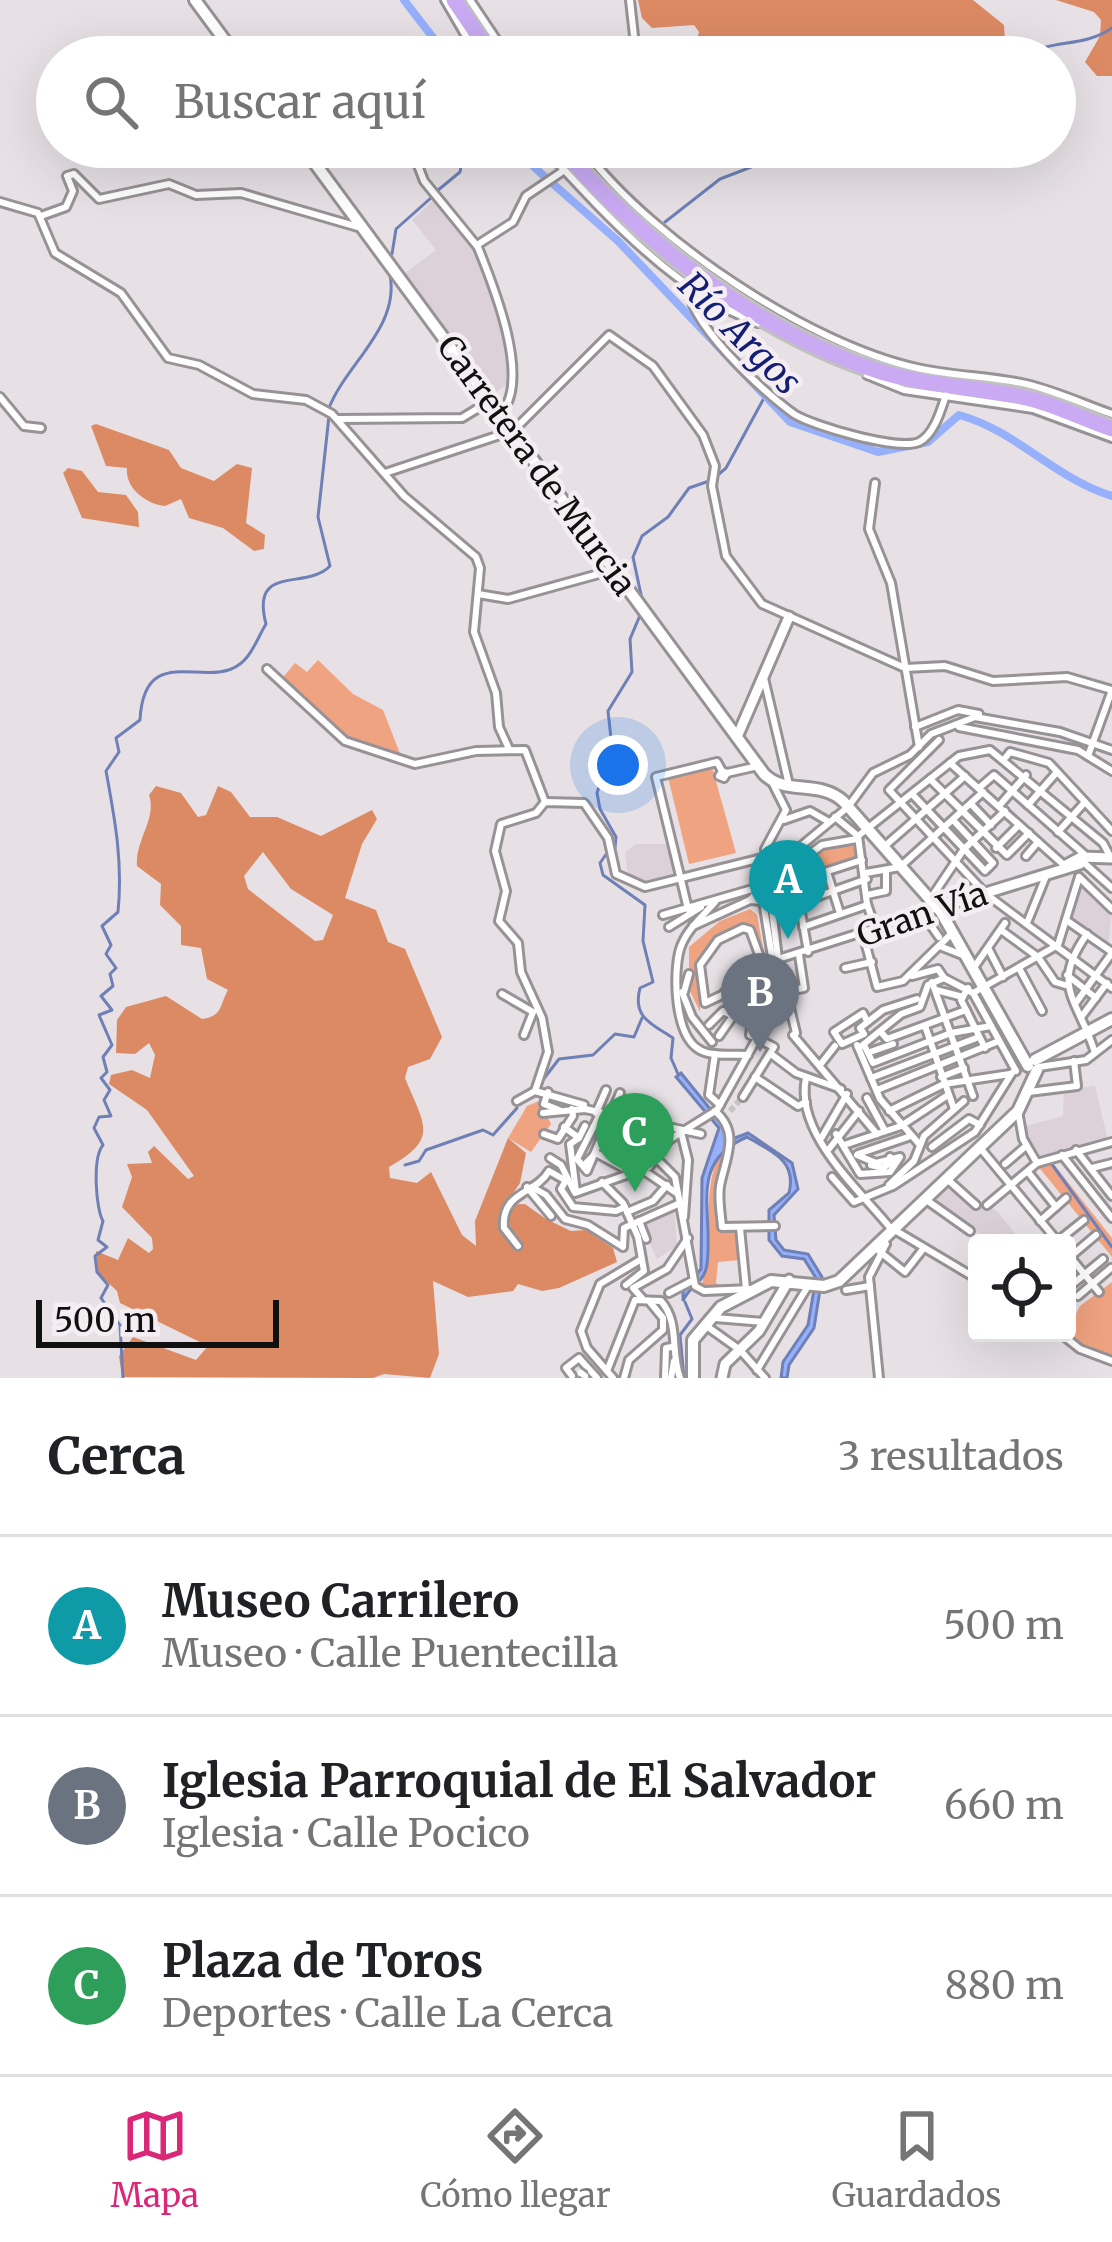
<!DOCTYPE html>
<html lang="es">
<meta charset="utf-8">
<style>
body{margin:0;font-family:Merriweather,serif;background:#f2f2f2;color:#202124}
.controls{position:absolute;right:36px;bottom:36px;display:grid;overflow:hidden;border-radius:12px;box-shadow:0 12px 48px #0002}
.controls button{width:108px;height:108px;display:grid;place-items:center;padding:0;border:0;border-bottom:3px solid #e0e0e0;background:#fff;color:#202124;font:60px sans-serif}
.scale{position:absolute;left:36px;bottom:30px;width:243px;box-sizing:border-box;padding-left:12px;border:6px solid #111011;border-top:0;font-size:33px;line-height:42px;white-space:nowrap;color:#111011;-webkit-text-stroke:9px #f4eef2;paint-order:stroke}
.you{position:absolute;left:618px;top:765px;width:42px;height:42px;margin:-30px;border:9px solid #fff;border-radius:50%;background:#1a73e8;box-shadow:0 0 0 18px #1a73e833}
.badge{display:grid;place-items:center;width:78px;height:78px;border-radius:50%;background:#db2777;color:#fff;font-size:39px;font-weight:700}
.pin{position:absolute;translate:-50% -99px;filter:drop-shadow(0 3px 6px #0008)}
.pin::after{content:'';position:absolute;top:63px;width:42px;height:36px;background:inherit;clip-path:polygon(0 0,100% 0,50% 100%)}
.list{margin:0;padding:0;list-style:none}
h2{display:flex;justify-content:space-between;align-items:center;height:156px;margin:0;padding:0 48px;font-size:51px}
h2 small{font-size:39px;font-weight:400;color:#757577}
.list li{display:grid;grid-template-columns:78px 1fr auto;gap:36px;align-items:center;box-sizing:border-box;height:180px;padding:0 48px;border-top:3px solid #e0e0e0}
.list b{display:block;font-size:45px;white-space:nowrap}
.list p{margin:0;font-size:39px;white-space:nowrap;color:#757577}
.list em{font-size:39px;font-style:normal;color:#757577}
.icon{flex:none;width:66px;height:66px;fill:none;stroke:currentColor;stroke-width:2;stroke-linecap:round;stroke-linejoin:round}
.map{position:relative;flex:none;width:1112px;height:1378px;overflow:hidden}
.search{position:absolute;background:#fff;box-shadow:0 12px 48px #0002;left:36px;right:36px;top:36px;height:132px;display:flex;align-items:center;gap:30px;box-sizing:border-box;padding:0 42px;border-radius:66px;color:#757577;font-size:45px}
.sheet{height:696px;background:#fff}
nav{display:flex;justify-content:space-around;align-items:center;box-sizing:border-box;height:168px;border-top:3px solid #e0e0e0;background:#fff;font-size:33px;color:#757577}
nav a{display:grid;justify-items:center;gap:6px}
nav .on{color:#db2777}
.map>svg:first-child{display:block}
</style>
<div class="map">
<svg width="1112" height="1378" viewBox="0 0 1112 1378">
<rect width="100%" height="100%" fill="#e7e1e5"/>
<g fill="#ddd1d9">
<polygon points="436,198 477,246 507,335 511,381 492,395 404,274 436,250 412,220"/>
<polygon points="636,844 668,844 675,876 644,885 628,877 625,852"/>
<polygon points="1080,881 1112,912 1108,946 1069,918"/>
<polygon points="1095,1086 1108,1140 1039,1159 1022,1127 1063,1116 1064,1090"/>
<polygon points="950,1183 976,1206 980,1201 997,1211 1017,1236 1009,1243 993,1243 930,1202"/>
<polygon points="674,1208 677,1246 657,1259 641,1222"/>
</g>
<g fill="#f0a380">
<polygon points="318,660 353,694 383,710 401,756 350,743 280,681 295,663 307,672"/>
<polygon points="712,767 736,853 689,864 668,777"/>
<polygon points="852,841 857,860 802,878 796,875 796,867 821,847"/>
<polygon points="750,909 757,915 765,958 747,924 702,954 700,1012 689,989 689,947 720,921"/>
<polygon points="539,1101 551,1124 531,1152 508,1138 527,1106"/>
<path d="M731,1147L718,1182V1230H736L739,1260L718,1262L716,1283L724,1288H700C718,1252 695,1163 731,1147Z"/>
<polygon points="1052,1162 1112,1238 1112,1257 1037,1165"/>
<polygon points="1112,1282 1112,1361 1064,1338 1080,1306"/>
</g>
<g fill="#dc8a63" fill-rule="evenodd">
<polygon points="638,0 973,0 1004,25 1006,57 692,57 699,32 694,25 652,28 642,18"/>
<polygon points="1056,0 1112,0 1112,76 1097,76 1085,62 1100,36 1101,20 1094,12"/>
<path d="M96,424L169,450L181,468L214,481L237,464L252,468L246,523L265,535L264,549L254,551L223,528L189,518L181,499L165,506C146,504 125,488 127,468L106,466L91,426Z"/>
<polygon points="68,468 82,471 98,492 126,495 138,512 139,527 82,518 63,473"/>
<path d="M156,786L181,793L198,817L206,815L218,786L231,792L250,817H277L321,836L372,810L377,819L362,844L345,898L376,910L388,942L405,949L442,1037L430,1059L408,1067L405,1078C424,1125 440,1138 389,1167L390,1178L417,1183L431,1172L462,1235L476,1246L475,1221L508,1138L526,1153L520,1183L505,1205L525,1204L546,1219L571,1231L586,1230L613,1248L617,1262L559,1288L542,1291L518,1284L513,1291L468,1297L433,1281L439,1354L430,1378L384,1374L373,1378L122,1377L119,1356L133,1337L196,1360L208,1346L120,1303L117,1291L97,1272L96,1251L118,1260L128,1238L149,1253L153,1249L152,1238L122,1207L132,1177L127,1164L152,1163L148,1152L154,1146L188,1179L194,1176L147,1110L109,1084L111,1075L132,1070L150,1078L155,1055L149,1043L135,1054L116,1053L117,1020L126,1007L166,996L202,1019C223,1016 219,1006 228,990L207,979L201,948L181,945V926L160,905L161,884L137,866C135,840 157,819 149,795ZM263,852L291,889L333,915L323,940L315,941L248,889L244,876Z"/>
</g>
<path fill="#96b0fc" stroke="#6e80b6" stroke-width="3" d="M681,1073L723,1125L727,1141L748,1133L792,1163L798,1189L774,1215L776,1240L784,1250L808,1254L822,1277L814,1328L789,1365L787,1378H781L783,1362L808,1325L816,1278L804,1259L782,1256L769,1240V1210L789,1193C797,1160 772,1152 747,1137C687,1163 714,1210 707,1264C705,1283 688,1287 683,1301V1291L701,1269L702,1178L719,1128L676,1077Z"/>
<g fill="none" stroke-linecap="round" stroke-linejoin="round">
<g stroke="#6e80b6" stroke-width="3">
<path d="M1026,57C1049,38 1082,49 1112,28"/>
<polyline points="437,191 460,172 464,147"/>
<polyline points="665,222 720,179 803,147"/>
<polyline points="392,254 396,229 432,197"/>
<path d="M329,408C346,364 400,327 390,275"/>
<polyline points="643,604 633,557 642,536 668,517 689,488 712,480 726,468 764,398"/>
<polyline points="615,848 616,837 600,809 597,793 612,747 608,711 632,672 630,639 641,613"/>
<path d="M607,853L600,863L603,875L645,905L643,941L653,982L640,988C632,1018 652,1024 673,1038L671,1058L678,1074"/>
<polyline points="539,1085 559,1059 593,1055 615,1034 634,1037 642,1018"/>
<polyline points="1051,1163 1112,1247"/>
<polyline points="405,1165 419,1161 426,1150 483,1130 493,1135 517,1108"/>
<path d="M123,1378L120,1325L101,1298L108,1285L97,1272L95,1256L107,1247L98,1240L103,1221C96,1210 92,1158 103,1145L94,1128L99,1117L111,1116L104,1100L110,1090L101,1078L107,1072L103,1057L112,1045L99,1015L112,1010L101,996L113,986L110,974L116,968L106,954L111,945L102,926L118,912C123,862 115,820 106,771L119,752L116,738L140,720C144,640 207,690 240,664C252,655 258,637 266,624C250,563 306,591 330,566L318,517L329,416"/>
<polyline points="684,1378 680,1335 692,1319 685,1302"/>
</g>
<g stroke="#96b0fc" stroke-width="8">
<polyline points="404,0 448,57"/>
<polyline points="513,147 546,178"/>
<path d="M552,183L618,241L790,422L878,452L928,442L959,415C1017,431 1054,478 1112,496"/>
</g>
<polyline stroke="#c7c2c5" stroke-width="6" stroke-dasharray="6 3" stroke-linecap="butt" points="730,1111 743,1097"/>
<g stroke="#979295" stroke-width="12">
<g id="minor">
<polyline points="445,0 478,57"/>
<polyline points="470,0 508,57"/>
<polyline points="320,46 336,57"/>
<polyline points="626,57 634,36 630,0"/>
<polyline points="411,147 424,181 477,246"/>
<path d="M543,147C602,211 675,293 758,323"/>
<path d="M585,151C653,240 808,344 917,368C953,376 990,376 1026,384C1056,391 1083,404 1112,414"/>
<polyline points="0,202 38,213 55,253 121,293 168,358 199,365 253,394 306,400 332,414 404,496 476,557 480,568 474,632 496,693 499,727 509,749"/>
<polyline points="41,216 66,207 73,191 67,176 74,174 99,199 169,184 196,195 241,193 358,227"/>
<path d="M688,281C683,319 763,392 794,414C813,426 898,451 919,442C934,435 941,410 946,395"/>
<polyline points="867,375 904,390 1033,409 1112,438"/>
<polyline points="0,397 24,426 41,428"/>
<path d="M500,414C533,381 492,282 477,245L513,222L526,196L563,171"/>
<polyline points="338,419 462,418 490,401"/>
<polyline points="516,428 609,335 653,366 703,435 715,466 712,486 726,556 762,604 905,668 945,666 993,681 1067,677 1112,690 1088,756"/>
<polyline points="385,473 512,431"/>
<polyline points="875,483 869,529 891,583 919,747"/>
<polyline points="478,594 508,599 613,570"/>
<polyline points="267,669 345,741 415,764 476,751 525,750 545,802"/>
<polyline points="764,678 789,785"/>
<polyline points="915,727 958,710 979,714"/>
<polyline points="959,727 1078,750 1112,771"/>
<polyline points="939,740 889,790 986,894 1112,988"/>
<polyline points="1006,757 1010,752 1049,763 1112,831"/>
<polyline points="950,763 1065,866"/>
<polygon points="722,771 727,773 724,778 719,776"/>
<polyline points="727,773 758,766"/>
<polyline points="930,779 1007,855 1029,833"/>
<polyline points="979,788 994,775 1084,854"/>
<polyline points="913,795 985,871 989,867"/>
<polyline points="971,804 991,825"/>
<polyline points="1028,805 1057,772"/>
<polyline points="999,806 1026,775"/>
<polyline points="835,817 858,836"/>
<polyline points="784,820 810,811 829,822"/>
<polyline points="953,820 993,863 989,867"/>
<polyline points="1058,832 1085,802"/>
<polyline points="886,845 965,776"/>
<polyline points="996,848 1019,825"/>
<polyline points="1026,856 1038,842"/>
<polyline points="1081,860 1112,888"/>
<polyline points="771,871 848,807 873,773 910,755 931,734 975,717 1060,732 1112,750"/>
<polyline points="827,872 839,910"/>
<polyline points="866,873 900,867 983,792"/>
<polyline points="794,874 795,865 822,845 857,839"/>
<polyline points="769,875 803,879 862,860"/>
<polyline points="1079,877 1112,909"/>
<polyline points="795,879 808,952"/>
<polyline points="867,895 886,891 886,870"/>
<polyline points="931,898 964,849 1005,811"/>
<polyline points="750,900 763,901 772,957"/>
<path d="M715,902C702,917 686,930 680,949C673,973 674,1036 700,1050C712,1057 734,1054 748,1055"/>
<polyline points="799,903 867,879"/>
<polyline points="688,909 656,777 717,762 722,771"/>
<polyline points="923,914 939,937"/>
<polyline points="663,915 770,884"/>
<polyline points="1066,920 1112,952"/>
<polyline points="1027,923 1046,876"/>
<polyline points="693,926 750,900 761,888"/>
<polyline points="669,927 701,907"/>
<polyline points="803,927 867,905"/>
<polyline points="876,930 867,904 858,836 959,756 990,750 1103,843 1111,858"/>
<polyline points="1001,930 1038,957 1055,982 1065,985"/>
<polyline points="863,934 877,987 903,981 951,934"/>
<path d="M1087,934C1049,987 1079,1000 1095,1053"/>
<polyline points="942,947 965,956"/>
<polyline points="988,948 1003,977"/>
<polyline points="778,959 935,909"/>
<polyline points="975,966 1005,923"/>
<polyline points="845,968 872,962"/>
<polyline points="1019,968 1042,1011"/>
<polyline points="1067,975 1096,998"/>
<polyline points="912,976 938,969 944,978"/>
<polyline points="932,982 973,1096"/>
<polyline points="747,983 759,966"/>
<polyline points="968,988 961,1000 985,1048"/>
<polyline points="936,990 963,997"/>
<polyline points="682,992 692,1017 712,1042"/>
<polyline points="684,992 689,974"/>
<polyline points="973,993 1058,945 1079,877"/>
<polyline points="502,994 533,1012"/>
<polyline points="1075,1004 1112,953"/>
<polyline points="1082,1016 1107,983"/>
<polyline points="867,1021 863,1013 834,1032 842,1044 864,1034 860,1028 883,1010 917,999"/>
<polyline points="709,1025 723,1011 733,1016 719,1036"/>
<polyline points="925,1026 954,1109"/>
<polyline points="881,1032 887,1039 966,1010"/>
<polyline points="796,1033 786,991 804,988 799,955"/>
<polyline points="524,1035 533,1012"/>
<polyline points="793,1035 877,1134"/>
<polyline points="857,1045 880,1099 920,1145"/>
<polyline points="864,1045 873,1063 951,1033 991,1026"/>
<polyline points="859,1048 901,1014 920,1007 928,985 944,978 973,993 1016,1071"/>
<polyline points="870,1052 893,1044"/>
<polyline points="715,1054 709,1095 720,1105"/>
<polyline points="771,1054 796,1073 841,1089"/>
<polyline points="820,1065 835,1046"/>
<polyline points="1039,1067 1086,1060 1112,1040"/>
<polyline points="755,1077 798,1106 806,1102"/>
<polyline points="941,1077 964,1068"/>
<path d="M806,1078C794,1134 861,1191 892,1230"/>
<polyline points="871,1078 979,1037"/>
<polyline points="877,1090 999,1041"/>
<polyline points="535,1091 548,1052 542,1018 521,972 518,943 499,921 506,891 495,851 501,824 536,813 545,802 584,803 608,838 616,874 645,887 766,857"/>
<polyline points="535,1091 584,1105"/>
<polyline points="548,1092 544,1104 559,1110"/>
<polyline points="1029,1092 1077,1086 1074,1061"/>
<polyline points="743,1097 774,1047 750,1035 761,960 750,930 743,928 718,940 700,965 705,1003 722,995 758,958"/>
<polyline points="867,1098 885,1131"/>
<polyline points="517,1101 535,1091"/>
<path d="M715,1111C741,1133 725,1159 720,1186C718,1199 721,1214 722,1227L775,1226"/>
<polyline points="889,1111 944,1084 1010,1074"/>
<polyline points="1018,1111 1023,1139 1037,1163"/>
<polyline points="543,1113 585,1109 701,1134"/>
<polyline points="596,1113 606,1090"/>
<polyline points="600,1114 577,1159 587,1171 620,1093"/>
<polyline points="564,1127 579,1138 570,1144 576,1192"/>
<polyline points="607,1131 658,1154"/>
<polyline points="681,1132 688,1160 684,1217"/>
<polyline points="544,1134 558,1139 573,1116 572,1109"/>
<polyline points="836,1134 860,1174 890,1172 900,1157 876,1163 857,1155"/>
<polyline points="822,1137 847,1094"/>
<polyline points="579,1138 585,1126"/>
<polyline points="603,1143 678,1194"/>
<polyline points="844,1145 901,1126 948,1095"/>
<polyline points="932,1147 969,1119 980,1125"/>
<polyline points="829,1149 859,1111"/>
<polyline points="981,1149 1059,1243"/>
<polyline points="1076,1150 1112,1196"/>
<polyline points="858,1154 908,1137"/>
<polyline points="1062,1155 1112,1218"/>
<polyline points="550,1158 561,1165 575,1193 649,1167 669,1140 717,1110 757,1038 778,959 765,849 786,810 773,784"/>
<polyline points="656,1158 675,1177 695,1286 704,1291 751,1289"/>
<polyline points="617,1159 635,1122"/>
<polyline points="586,1163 596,1153 629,1171"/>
<polyline points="1005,1164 1026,1146"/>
<polyline points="871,1165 883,1168 893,1161 890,1157"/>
<polyline points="1092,1168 1112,1163"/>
<polyline points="1028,1172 1056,1207"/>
<polyline points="832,1177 854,1202 893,1186 975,1132 1012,1073"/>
<polyline points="947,1179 976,1205"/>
<polyline points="565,1182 561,1189 573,1207 616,1211 625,1207"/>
<polyline points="602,1182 623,1203 638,1237 644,1271 626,1285"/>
<polyline points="889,1185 914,1161 924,1136 964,1101"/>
<polyline points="527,1187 551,1216"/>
<polyline points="532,1187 546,1195 565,1219 588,1225 623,1247 624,1228 678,1204"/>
<polyline points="925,1199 970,1231"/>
<polyline points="987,1205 1037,1163 1112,1142"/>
<polyline points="627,1212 653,1201 667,1185"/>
<polyline points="639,1221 646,1239"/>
<polyline points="1040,1221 1066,1198"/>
<polyline points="740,1228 746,1289"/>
<polyline points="893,1229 977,1279"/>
<polyline points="1059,1240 1084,1220"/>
<path d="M518,1246L504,1228C501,1191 535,1195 549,1171L563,1179"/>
<polyline points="879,1251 905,1272 923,1249"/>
<polyline points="1067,1253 1099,1292"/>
<polyline points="1070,1257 1096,1235"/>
<polyline points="1073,1284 1103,1259"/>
<polyline points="846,1290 870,1286"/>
<polyline points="669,1293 692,1281"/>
<polyline points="1078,1296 1111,1268"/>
<polyline points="642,1298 633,1288 667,1269 688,1238"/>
<polyline points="715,1318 765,1322"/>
<polyline points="705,1325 740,1350 765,1378"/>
<polyline points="1060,1333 1080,1349 1112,1361"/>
<polyline points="757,1370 808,1286"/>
<path d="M607,1371L635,1300L661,1301C680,1323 670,1351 680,1378"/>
<polyline points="572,1376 566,1368 579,1358 597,1378"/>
<polyline points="613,1378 587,1348 581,1331 600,1284 640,1260"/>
<polyline points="624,1378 629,1360 663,1330 663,1318 649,1301"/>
<polyline points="665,1378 666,1348 672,1347"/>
<polyline points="671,1378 674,1361"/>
<polyline points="879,1378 869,1277 886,1244 883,1239"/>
</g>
</g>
<g stroke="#979295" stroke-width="15">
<g id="tertiary">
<polyline points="737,737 789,617"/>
<polyline points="1066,865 1081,857 1112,858"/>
<polyline points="937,908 1080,864"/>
<polyline points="722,1378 725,1364 759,1331 789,1280"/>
</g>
</g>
<g stroke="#979295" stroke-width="16">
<g id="secondary">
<polyline points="195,0 237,57"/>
<path d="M303,147L764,774C785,796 821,779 844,802L941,912L1028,1066"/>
<polyline points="1035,1060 1112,1019"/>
<polyline points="693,1378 693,1340 721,1307 771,1281 824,1286 839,1281 1018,1111 1037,1070"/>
</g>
</g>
<g stroke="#c1c1c1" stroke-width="21">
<g id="motorway">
<polyline points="454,0 493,57"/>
<path d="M560,147C642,242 760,334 881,372C925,385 971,387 1017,396C1050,402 1080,418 1112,429"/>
</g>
</g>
<use href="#minor" stroke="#fff" stroke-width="6"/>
<use href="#tertiary" stroke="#fff" stroke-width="9"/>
<use href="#secondary" stroke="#fff" stroke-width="10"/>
<use href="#motorway" stroke="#c9aaf3" stroke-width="15"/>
<g stroke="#979295" stroke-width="12" stroke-linecap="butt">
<polyline id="minor-bridge" points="581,1373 585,1376"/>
</g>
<use href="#minor-bridge" stroke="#fff" stroke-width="6"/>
</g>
<g text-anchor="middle" stroke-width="9" stroke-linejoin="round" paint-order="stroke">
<g font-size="33" fill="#111011" stroke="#f4eef2">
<text transform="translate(537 465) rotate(54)" y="12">Carretera de Murcia</text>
<text transform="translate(922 914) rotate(-19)" y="12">Gran Vía</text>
</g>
<g font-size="36" font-style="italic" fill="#141e73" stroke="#f4eef2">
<text transform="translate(740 333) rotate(45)" y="13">Río Argos</text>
</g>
</g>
</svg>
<div class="controls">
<button><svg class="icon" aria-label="locate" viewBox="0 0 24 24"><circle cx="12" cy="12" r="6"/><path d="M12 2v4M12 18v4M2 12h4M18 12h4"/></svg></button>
</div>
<div class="scale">500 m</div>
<div class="you"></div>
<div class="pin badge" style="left:788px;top:939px;background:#0f9aa8">A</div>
<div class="pin badge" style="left:760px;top:1052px;background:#6b7280">B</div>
<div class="pin badge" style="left:635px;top:1192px;background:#2e9e5b">C</div>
<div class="search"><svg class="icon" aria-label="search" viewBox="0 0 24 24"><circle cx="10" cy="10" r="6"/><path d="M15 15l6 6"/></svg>Buscar aquí</div>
</div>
<section class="sheet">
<h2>Cerca<small>3 resultados</small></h2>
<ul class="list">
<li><span class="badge" style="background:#0f9aa8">A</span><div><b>Museo Carrilero</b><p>Museo · Calle Puentecilla</p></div><em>500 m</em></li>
<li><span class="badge" style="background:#6b7280">B</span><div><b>Iglesia Parroquial de El Salvador</b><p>Iglesia · Calle Pocico</p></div><em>660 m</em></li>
<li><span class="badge" style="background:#2e9e5b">C</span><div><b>Plaza de Toros</b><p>Deportes · Calle La Cerca</p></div><em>880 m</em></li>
</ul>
</section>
<nav>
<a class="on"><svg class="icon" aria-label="map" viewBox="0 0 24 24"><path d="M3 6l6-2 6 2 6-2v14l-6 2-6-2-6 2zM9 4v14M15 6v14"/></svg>Mapa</a>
<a><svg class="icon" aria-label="directions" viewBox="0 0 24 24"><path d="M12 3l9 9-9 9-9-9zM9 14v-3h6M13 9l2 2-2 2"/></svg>Cómo llegar</a>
<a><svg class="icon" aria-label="saved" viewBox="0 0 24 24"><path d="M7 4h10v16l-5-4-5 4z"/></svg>Guardados</a>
</nav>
